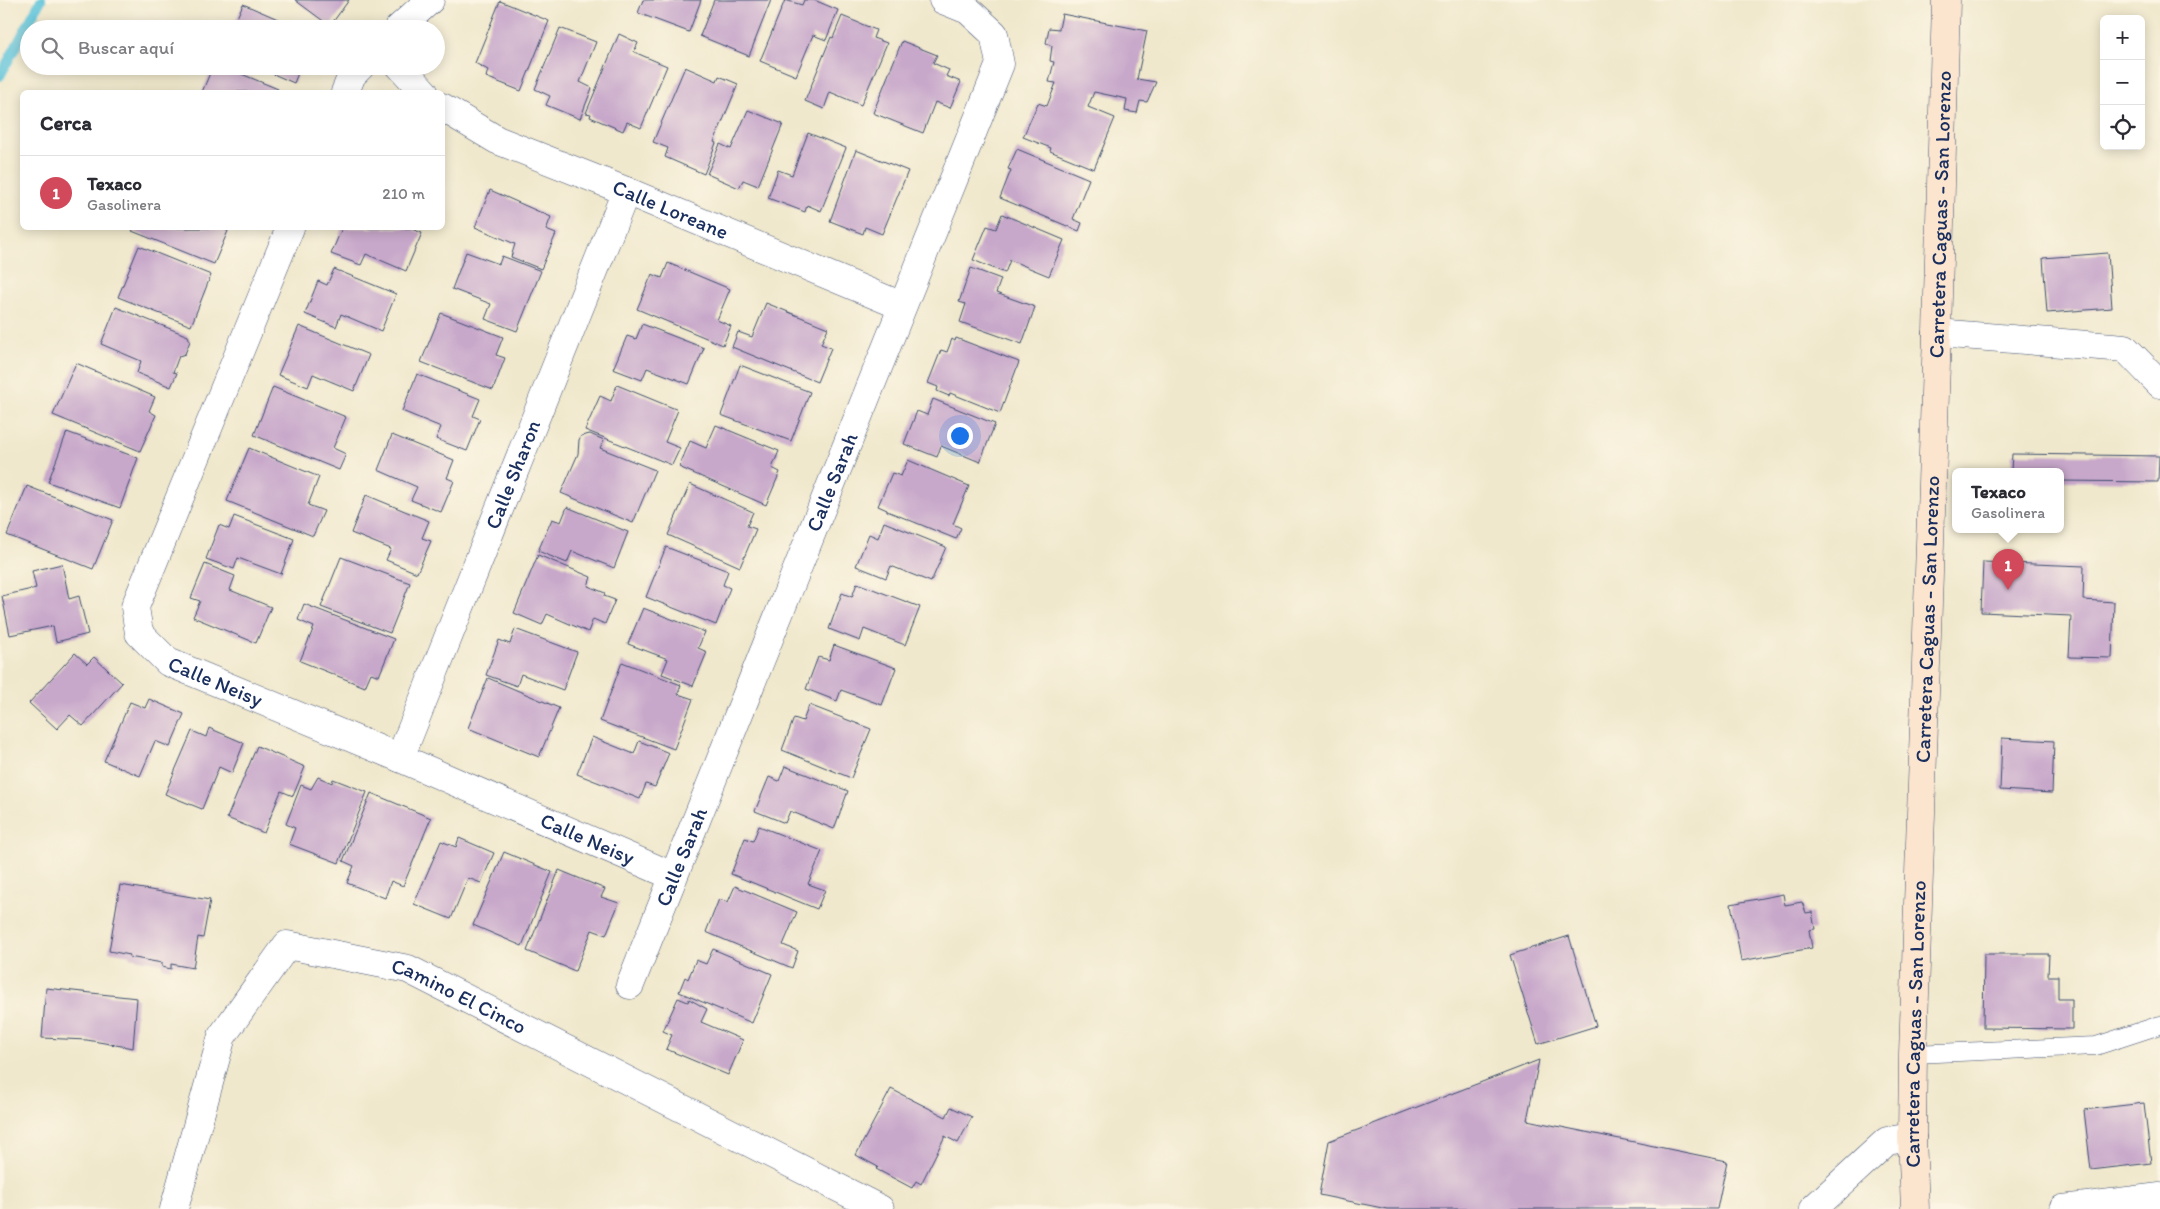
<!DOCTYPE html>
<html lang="es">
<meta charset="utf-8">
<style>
body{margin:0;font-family:Itim,sans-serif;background:#f7f7f7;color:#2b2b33}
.controls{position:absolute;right:15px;top:15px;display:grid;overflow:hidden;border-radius:8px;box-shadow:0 2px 12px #0003}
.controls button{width:45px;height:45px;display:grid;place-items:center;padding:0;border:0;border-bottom:1px solid #e1e1e2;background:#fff;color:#2b2b33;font:25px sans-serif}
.you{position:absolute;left:959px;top:435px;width:18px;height:18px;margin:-12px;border:4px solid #fff;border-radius:50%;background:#1a73e8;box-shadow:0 0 0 8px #1a73e833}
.badge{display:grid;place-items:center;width:32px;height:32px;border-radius:50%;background:#d1495b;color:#fff;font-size:16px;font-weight:700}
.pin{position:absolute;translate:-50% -41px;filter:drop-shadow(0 1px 2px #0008)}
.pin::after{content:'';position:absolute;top:26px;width:18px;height:15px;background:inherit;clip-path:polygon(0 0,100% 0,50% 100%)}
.popup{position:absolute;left:1952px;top:468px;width:112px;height:65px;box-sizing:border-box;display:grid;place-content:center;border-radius:8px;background:#fff;filter:drop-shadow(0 1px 4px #0005);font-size:16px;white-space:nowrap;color:#7c7c81}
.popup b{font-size:19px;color:#2b2b33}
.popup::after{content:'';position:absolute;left:50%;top:100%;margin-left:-10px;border:10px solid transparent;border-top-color:#fff}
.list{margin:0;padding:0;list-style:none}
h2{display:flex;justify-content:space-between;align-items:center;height:65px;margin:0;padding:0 20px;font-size:21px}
h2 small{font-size:16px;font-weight:400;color:#7c7c81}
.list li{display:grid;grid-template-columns:32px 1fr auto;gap:15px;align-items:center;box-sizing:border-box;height:75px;padding:0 20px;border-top:1px solid #e1e1e2}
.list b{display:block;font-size:19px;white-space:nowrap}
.list p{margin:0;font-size:16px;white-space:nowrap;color:#7c7c81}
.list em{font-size:16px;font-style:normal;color:#7c7c81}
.icon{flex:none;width:28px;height:28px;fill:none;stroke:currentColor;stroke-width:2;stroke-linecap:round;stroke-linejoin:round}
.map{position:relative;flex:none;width:2160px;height:1209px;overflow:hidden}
.search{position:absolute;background:#fff;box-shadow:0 2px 12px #0003;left:20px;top:20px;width:425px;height:55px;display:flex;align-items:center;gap:12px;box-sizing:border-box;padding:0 18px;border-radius:28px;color:#7c7c81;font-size:19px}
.panel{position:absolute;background:#fff;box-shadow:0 2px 12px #0003;left:20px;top:90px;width:425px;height:140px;border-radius:8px}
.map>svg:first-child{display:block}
</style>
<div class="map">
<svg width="2160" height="1209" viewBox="0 0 2160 1209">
<rect width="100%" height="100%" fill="#fcf5e5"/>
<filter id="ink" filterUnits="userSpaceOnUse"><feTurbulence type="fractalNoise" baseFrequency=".02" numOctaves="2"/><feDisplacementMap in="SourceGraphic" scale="10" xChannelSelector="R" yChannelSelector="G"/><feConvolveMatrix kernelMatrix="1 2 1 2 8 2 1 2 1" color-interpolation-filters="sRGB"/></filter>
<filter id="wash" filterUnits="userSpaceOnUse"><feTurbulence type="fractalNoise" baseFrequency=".0096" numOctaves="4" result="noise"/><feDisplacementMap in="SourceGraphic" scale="20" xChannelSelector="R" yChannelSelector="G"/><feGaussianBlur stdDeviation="1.12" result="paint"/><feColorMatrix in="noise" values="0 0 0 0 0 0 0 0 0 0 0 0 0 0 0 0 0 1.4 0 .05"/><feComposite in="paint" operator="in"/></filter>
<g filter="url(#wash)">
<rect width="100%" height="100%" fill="#f0e8cc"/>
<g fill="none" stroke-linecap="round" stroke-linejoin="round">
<polyline stroke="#5cc3da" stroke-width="10" points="0,76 41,0"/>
</g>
<g id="blocks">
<g fill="#c7a7ca">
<polygon points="295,0 349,0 330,26"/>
<polygon points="643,0 701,0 689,32 638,13"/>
<polygon points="714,0 771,0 749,56 700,36"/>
<polygon points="785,0 802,5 804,0 814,0 838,10 826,40 813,35 796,76 760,61"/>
<polygon points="500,1 549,21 521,91 486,77 488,70 475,63"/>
<polygon points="243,4 301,29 232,29"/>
<polygon points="1062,14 1147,31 1137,79 1156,82 1147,102 1140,101 1137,113 1125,111 1127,99 1094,92 1088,107 1115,118 1094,169 1050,151 1051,148 1023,137 1038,103 1047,106 1056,83 1049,82 1054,62 1050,61 1052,46 1046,43 1049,28 1059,29"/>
<polygon points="842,16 876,30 873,38 887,43 861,105 830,92 824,109 805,101 831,37 833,38"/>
<polygon points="560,28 596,42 580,82 592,88 580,119 546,105 550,96 535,89"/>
<polygon points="619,34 638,43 634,52 667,66 641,128 627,122 623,131 590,117 591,114 586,113"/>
<polygon points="902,41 937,55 933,63 949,70 946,76 961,82 950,108 935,102 923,133 873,113"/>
<polygon points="213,66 222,66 278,89 277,92 202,92"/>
<polygon points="255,66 301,66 294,83"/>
<polygon points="685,67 717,81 719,76 738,84 714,142 716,143 704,174 665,157 668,148 653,142"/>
<polygon points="748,110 783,124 758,186 743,180 739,188 707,174 720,144 731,149"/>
<polygon points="808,133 846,148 821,211 807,205 805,212 768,198 778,170 792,175"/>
<polygon points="1017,149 1089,179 1073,219 1082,223 1079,231 1000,198 1011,170 1008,169"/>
<polygon points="856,150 908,171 882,234 865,227 863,234 830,221"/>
<polygon points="490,190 551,217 546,230 556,234 541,269 511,257 515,244 475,227"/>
<polygon points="1002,214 1064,240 1049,276 1010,260 1005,273 973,260 987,226 996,229"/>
<polygon points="134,228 221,228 228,231 214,264 132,231"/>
<polygon points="342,228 409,228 422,233 406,271 366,254 361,265 331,254"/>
<polygon points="139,246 211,275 191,326 118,297"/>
<polygon points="466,252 499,264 502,256 541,271 517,331 485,319 491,304 452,289"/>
<polygon points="2108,253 2112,308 2047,313 2043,258"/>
<polygon points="668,263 730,289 717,320 731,326 723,345 637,309 652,274 662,278"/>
<polygon points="971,268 1001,279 996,293 1035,307 1022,344 960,322 966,304 959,302"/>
<polygon points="334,269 396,294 381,331 341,314 336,327 305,314 318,281 327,285"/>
<polygon points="766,303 828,328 821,344 831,348 817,382 732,347 738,332 752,337"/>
<polygon points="116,307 188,336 190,341 185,354 179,356 173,372 177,373 171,387 137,373 141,361 101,344"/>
<polygon points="441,313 503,337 496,355 505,358 493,390 421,362"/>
<polygon points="642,324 704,348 689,384 647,368 642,380 613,369 627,336 636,339"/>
<polygon points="299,326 369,355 354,391 313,374 308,387 278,375"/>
<polygon points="956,338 1019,362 1000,413 950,393 949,396 937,391 938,387 928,383 941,350 947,352 952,339 955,341"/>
<polygon points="76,363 155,397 149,411 156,415 140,451 53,415"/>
<polygon points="740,365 810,392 791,441 721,415"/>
<polygon points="417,374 480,399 473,416 480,419 467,451 436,439 441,427 402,411"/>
<polygon points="617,385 678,410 665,442 680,448 672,465 585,430 600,396 611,401"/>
<polygon points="273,387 346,417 333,448 346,454 339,470 254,435"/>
<polygon points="933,399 995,424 980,462 941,446 937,457 904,444 917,411 927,415"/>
<polygon points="716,425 779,451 772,468 780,472 766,505 679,467 690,441 706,448"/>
<polygon points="67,432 138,458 120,508 48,482"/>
<polygon points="590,434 604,440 600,448 655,470 633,523 561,493 578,454 579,440 581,436"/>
<polygon points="392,435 454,460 447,478 454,481 441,512 411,500 417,487 378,470"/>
<polygon points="249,448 319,477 308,505 324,511 313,536 227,501"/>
<polygon points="2012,454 2159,456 2158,482 2060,481 2060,471 2011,471"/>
<polygon points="908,460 969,486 953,524 961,528 956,539 887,511 887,510 878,506 892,473 901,476"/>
<polygon points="690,484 753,512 747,526 756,529 740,567 668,535"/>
<polygon points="27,486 113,520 93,569 7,535"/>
<polygon points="366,495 429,521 422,538 431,541 417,573 386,560 391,549 351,533"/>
<polygon points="567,507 628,532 614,568 572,551 567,563 538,551 552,519 561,522"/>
<polygon points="234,516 294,539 281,574 238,558 234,569 206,559 219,525 229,529"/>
<polygon points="884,522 946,547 931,582 891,566 886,578 856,566 869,534 878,538"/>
<polygon points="666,547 728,571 723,585 730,588 716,625 646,597"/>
<polygon points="538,555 591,577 588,586 605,593 604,596 615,600 605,624 593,619 588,632 547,614 542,625 514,613"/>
<polygon points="341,557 410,583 390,633 321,607"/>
<polygon points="1983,562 2084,566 2083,600 2114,602 2112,658 2069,657 2071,616 1981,612"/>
<polygon points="62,564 69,599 79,596 88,634 56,642 53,626 10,635 2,596 36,588 32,571"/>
<polygon points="205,564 235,576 230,590 271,607 256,643 193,617 200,601 191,598"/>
<polygon points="857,583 920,607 905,645 864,629 860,641 829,629 842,593 852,597"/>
<polygon points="304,604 394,639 379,676 371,673 365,687 300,661 314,627 298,620"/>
<polygon points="643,608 705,632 698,648 707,652 693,686 662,674 668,659 628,644"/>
<polygon points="515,629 577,652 563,690 521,674 517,686 486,675 499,640 510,644"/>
<polygon points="834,645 896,668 882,705 841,690 837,701 806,689 818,657 829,660"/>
<polygon points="75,653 87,664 94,657 122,683 83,726 70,715 57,729 29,703"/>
<polygon points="622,662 681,685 678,694 693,699 674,749 600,721"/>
<polygon points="488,678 559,708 539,757 468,728"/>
<polygon points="149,699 184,714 170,747 155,741 140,776 104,761 130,702 145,708"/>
<polygon points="809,705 871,729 851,778 782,750 794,718 803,721"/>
<polygon points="209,728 244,743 232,773 219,767 202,809 165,794 192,731 206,737"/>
<polygon points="592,737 634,754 639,741 669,753 655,787 646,784 640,799 577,774"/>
<polygon points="2002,738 2054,741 2052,793 2000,790"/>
<polygon points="257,746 305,767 293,796 281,791 264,833 227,818"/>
<polygon points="785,766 848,791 834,829 790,811 785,823 755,811 769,777 779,781"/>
<polygon points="318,777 332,783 333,779 367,792 339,863 289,844 295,828 286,824 301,785 311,789"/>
<polygon points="371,793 431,818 403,886 391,881 385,898 347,883 354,866 343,861"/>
<polygon points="759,826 822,851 808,884 825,890 817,909 731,874 745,838 753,841"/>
<polygon points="459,838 494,853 481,883 468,878 451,919 414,904 441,841 456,847"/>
<polygon points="504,852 552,872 522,946 473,925"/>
<polygon points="559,870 605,889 601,897 619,903 606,935 592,930 575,971 527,951"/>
<polygon points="120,885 210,900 203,938 198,937 193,968 171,964 171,969 162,967 162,963 129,957 130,955 109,951"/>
<polygon points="735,886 797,912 783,945 798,951 792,968 706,932 719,899 728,902"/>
<polygon points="1783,894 1785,905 1802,902 1806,913 1812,912 1815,929 1809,930 1812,948 1741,961 1731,904"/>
<polygon points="1569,936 1596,1026 1538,1044 1510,955"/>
<polygon points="713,949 772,974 752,1023 679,992 685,977 688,979 696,960 706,964"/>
<polygon points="1984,954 2049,954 2048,976 2058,976 2058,999 2072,999 2072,1029 1983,1028"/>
<polygon points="46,988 137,998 133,1048 87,1040 42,1038"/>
<polygon points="678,998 688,1002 689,999 707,1009 701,1022 743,1040 728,1075 666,1049 672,1035 663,1031"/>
<polygon points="1539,1060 1527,1120 1727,1161 1717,1209 1387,1209 1319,1195 1329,1141"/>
<polygon points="891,1089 946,1117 951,1107 972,1117 958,1143 945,1136 921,1184 916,1181 912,1188 876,1169 878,1167 856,1155"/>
<polygon points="2144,1103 2151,1163 2091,1170 2084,1110"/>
</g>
</g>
</g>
<g filter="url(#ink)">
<use href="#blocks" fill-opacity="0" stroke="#3b4b6e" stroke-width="1"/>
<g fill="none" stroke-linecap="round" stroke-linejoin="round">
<g stroke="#3b4b6e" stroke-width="19">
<polyline id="lane" points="1913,1054 2096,1046 2160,1025"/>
</g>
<g stroke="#3b4b6e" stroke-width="29">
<g id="street">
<polyline points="398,29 430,0"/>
<polyline points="400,66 424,92"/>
<polyline points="345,92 352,75 361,66"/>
<path id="s1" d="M442,107L497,140L626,191L902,306"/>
<path id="s2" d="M290,228L135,607L139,633L168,662L400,758L673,876"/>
<polyline points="1937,333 2125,348 2160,384"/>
<path id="s3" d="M400,758L626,191"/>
<path id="s4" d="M630,985L1000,64L994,34L968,10L943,0"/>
<path id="s5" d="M174,1209L222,1036L287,945L408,969L880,1209"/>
<polyline points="1813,1209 1887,1141 1912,1137"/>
<polyline points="2063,1209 2160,1197"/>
</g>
</g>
<g stroke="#3b4b6e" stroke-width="29">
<g id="secondary">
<path id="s6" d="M1915,1209L1912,1137L1913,1054L1937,333L1946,0"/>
</g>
</g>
<use href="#lane" stroke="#fff" stroke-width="18"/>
<use href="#street" stroke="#fff" stroke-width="28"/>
<use href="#secondary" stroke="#fce5cf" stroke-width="28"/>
</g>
</g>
<g text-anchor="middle" stroke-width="4.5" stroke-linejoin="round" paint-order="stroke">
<g font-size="21" fill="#1b2f5e" stroke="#fcf5e5">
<text dy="7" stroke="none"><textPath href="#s1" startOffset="251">Calle Loreane</textPath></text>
<text dy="7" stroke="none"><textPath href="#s6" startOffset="995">Carretera Caguas - San Lorenzo</textPath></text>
<text dy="7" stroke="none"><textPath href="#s3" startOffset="305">Calle Sharon</textPath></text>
<text dy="7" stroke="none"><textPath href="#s4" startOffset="542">Calle Sarah</textPath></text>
<text dy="7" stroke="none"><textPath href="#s6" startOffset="590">Carretera Caguas - San Lorenzo</textPath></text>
<text dy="7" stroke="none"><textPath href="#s2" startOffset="528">Calle Neisy</textPath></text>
<text dy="7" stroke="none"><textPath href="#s2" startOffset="932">Calle Neisy</textPath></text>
<text dy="7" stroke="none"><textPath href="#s4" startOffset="138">Calle Sarah</textPath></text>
<text dy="7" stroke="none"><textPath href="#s5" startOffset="472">Camino El Cinco</textPath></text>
<text dy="7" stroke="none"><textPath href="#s6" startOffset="185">Carretera Caguas - San Lorenzo</textPath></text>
</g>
</g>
</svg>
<div class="controls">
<button>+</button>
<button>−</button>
<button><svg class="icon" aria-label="locate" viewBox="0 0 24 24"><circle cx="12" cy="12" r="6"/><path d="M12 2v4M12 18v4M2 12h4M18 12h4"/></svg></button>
</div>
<div class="you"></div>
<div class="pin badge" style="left:2008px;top:590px">1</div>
<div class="popup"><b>Texaco</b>Gasolinera</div>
<div class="search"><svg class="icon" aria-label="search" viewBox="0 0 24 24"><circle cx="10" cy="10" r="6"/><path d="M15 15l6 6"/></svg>Buscar aquí</div>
<section class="panel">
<h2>Cerca<small></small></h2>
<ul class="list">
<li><span class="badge">1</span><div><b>Texaco</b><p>Gasolinera</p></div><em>210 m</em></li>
</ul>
</section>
</div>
